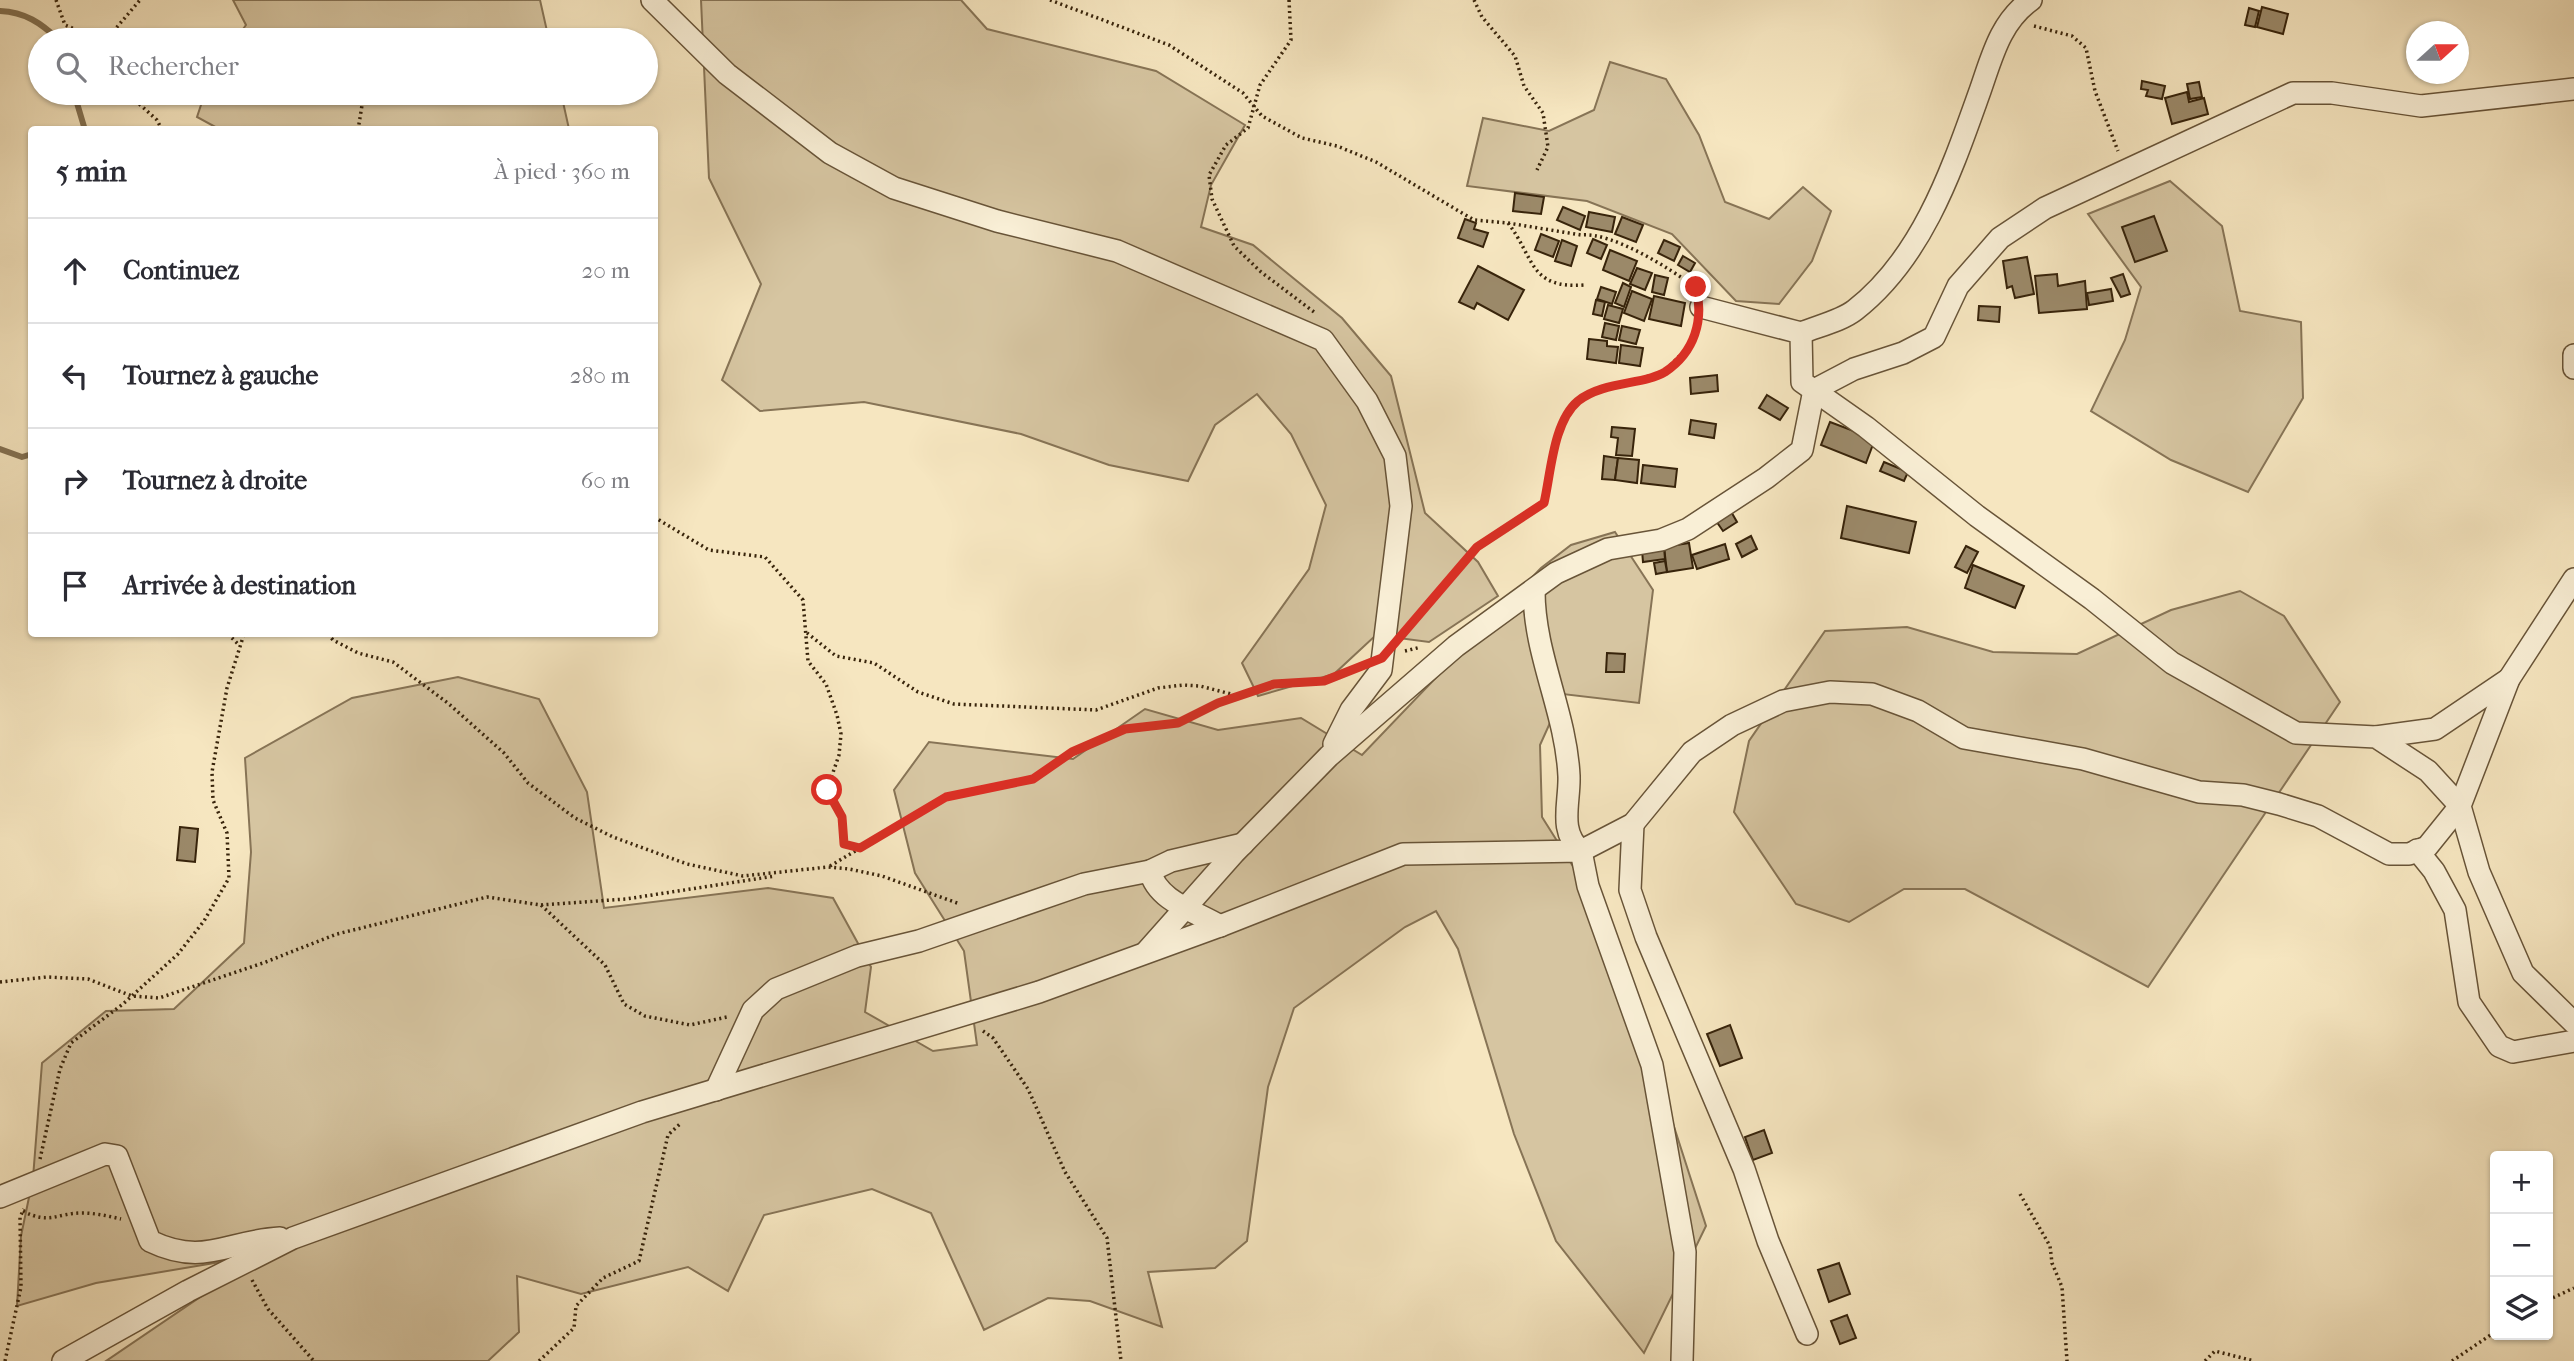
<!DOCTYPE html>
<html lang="fr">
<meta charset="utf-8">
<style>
body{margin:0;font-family:"IM FELL French Canon",serif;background:#f2f2f3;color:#2b2b33}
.controls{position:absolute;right:21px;bottom:21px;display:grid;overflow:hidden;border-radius:7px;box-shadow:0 2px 5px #0004}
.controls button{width:63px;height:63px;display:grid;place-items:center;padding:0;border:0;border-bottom:2px solid #e1e1e2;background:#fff;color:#2b2b33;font:35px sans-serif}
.compass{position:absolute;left:2406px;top:21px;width:63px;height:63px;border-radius:50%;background:#fff;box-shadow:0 2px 5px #0004;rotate:69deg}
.stop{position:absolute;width:21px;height:21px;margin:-16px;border:5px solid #d93025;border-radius:50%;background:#fff}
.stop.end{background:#d93025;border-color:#fff;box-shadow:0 2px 7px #0008}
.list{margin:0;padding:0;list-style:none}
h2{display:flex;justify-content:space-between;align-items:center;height:91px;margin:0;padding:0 28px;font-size:30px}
h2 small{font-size:23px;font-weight:400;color:#7c7c81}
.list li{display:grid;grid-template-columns:46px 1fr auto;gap:21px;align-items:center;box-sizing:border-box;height:105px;padding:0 28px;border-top:2px solid #e1e1e2}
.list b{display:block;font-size:26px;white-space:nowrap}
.list em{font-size:23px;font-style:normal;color:#7c7c81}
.icon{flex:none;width:38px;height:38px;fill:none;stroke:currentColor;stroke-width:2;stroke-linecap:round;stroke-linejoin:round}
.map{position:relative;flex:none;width:2574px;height:1361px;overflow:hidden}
.search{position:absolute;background:#fff;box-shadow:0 2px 5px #0004;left:28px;top:28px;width:630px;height:77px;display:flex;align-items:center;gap:18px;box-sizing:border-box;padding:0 24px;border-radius:38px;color:#7c7c81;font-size:26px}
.panel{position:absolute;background:#fff;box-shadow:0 2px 5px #0004;left:28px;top:126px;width:630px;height:511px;border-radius:7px}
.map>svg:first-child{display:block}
</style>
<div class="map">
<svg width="2574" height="1361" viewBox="0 0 2574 1361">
<rect width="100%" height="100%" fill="#f6e6c0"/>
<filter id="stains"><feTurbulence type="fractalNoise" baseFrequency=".00286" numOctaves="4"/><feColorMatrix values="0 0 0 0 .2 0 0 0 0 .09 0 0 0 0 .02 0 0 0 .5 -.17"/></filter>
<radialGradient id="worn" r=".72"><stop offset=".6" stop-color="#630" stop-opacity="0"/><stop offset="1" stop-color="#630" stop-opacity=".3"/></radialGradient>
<g fill="#d6c5a1" stroke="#877456" stroke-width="2">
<polygon points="233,0 540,0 549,40 235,40 246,25"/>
<polygon points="701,0 961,0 987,29 1156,71 1245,125 1211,185 1201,227 1253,245 1342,318 1391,376 1425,513 1478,562 1498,596 1429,642 1376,635 1334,674 1258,696 1242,663 1309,569 1326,505 1291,434 1257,394 1215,425 1188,481 1109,465 1021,434 864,402 760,411 722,380 761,284 709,178"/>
<polygon points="1610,62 1666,79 1699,135 1725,202 1769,219 1803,187 1831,211 1812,261 1779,304 1736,301 1672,234 1587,201 1467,186 1483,118 1549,131 1594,110"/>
<polygon points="205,93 561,93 569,129 219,129 197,117"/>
<polygon points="2170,181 2222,226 2240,311 2301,322 2303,398 2248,492 2171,460 2091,411 2125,340 2141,287 2088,214"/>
<polygon points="1615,532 1653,590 1639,703 1563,694 1540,745 1542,817 1608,922 1706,1226 1644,1353 1556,1241 1514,1134 1458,949 1436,911 1405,927 1294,1008 1268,1087 1247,1241 1215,1268 1148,1272 1162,1327 1090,1301 1048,1298 984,1330 931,1213 872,1189 764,1215 728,1291 688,1267 581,1294 517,1276 519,1332 488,1361 106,1361 262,1255 96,1283 17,1306 21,1236 33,1178 42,1063 106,1011 174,1009 244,943 251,852 245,758 352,698 458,677 539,699 587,792 604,908 768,888 833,898 871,967 865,1012 933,1051 977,1045 964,951 915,873 894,790 929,742 1073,759 1145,709 1218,730 1301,718 1362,755 1541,568 1571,545"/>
<polygon points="2240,591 2284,616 2340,702 2148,987 1965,889 1904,889 1849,922 1796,904 1734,812 1749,741 1825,631 1907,627 1993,652 2077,654 2171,610"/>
</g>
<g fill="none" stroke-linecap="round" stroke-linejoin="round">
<g stroke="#837152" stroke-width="6">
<path d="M0,11C25,12 41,23 59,40"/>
<polyline points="74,93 85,130"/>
<polyline points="0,449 22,457 32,454"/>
</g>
</g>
<g fill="#9b8969" stroke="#38240b" stroke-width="2">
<polygon points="2262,7 2288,14 2283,34 2257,27"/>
<polygon points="2249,8 2259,11 2255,27 2245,25"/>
<polygon points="2142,81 2165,86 2162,99 2146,96 2148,90 2141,89"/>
<polygon points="2199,82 2202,97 2190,99 2187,84"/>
<polygon points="2187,92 2189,102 2204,98 2208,114 2172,124 2165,98"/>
<polygon points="1515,193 1544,197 1541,214 1513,211"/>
<polygon points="1563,207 1585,216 1580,230 1557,220"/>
<polygon points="1589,212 1615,217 1612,232 1586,227"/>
<polygon points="2154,216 2167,251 2135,262 2122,227"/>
<polygon points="1622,217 1643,225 1636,242 1615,234"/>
<polygon points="1465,219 1476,223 1474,229 1488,233 1483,247 1458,238"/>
<polygon points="1541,234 1559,241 1553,257 1535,250"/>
<polygon points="1593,239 1607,245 1601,259 1587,253"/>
<polygon points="1562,240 1577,246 1571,266 1555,261"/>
<polygon points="1664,240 1680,247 1674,261 1658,253"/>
<polygon points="1610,250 1637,261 1629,281 1603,270"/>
<polygon points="1683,256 1695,263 1690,272 1678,265"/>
<polygon points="2027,257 2034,294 2015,298 2012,286 2007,288 2003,261"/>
<polygon points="1478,266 1524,290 1508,320 1477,303 1474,309 1459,302"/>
<polygon points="1637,268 1652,273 1645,290 1630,284"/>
<polygon points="2057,274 2058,286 2085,281 2087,309 2039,313 2035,276"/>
<polygon points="2123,274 2130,294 2121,297 2111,278"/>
<polygon points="1655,275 1668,278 1664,295 1652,292"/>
<polygon points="1623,283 1631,287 1624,307 1615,303"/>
<polygon points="1601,287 1616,292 1612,304 1597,299"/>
<polygon points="2111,289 2113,301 2089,305 2087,293"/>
<polygon points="1632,291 1652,299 1644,321 1624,313"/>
<polygon points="1654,296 1685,303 1681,326 1649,319"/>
<polygon points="1596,300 1605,302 1602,316 1593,314"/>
<polygon points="1608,305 1623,309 1619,323 1604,319"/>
<polygon points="1979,306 2000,307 1999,322 1978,320"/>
<polygon points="1605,323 1619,326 1616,340 1602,337"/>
<polygon points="1622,326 1640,330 1636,344 1619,340"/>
<polygon points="1589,339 1607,341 1607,346 1618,347 1616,363 1587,359"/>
<polygon points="1621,345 1643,348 1640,366 1619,363"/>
<polygon points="1717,375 1718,391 1691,394 1690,378"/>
<polygon points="1767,395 1788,408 1780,420 1759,408"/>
<polygon points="1691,420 1716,424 1714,438 1689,434"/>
<polygon points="1830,422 1875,439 1866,463 1821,445"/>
<polygon points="1612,427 1635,429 1632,456 1616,455 1618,438 1611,437"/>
<polygon points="1604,456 1618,458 1615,480 1602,479"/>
<polygon points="1618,458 1639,460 1637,483 1615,480"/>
<polygon points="1884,462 1908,472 1904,481 1880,471"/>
<polygon points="1643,465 1677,469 1675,487 1641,483"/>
<polygon points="1847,506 1916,522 1909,553 1841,538"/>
<polygon points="1729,508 1737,522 1723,531 1714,518"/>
<polygon points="1751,536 1757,549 1742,557 1736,544"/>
<polygon points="1689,543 1693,568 1667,572 1664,547"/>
<polygon points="1725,544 1729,559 1697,569 1692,555"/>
<polygon points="1966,546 1978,552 1967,573 1955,567"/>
<polygon points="1664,547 1665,559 1643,562 1642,550"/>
<polygon points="1665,561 1667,572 1656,574 1654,563"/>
<polygon points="1973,565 2024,586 2015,608 1965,588"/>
<polygon points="1607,653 1625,654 1624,672 1606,672"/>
<polygon points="180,827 198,829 195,862 177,860"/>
<polygon points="1730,1025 1742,1058 1720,1066 1707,1034"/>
<polygon points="1764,1130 1772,1153 1753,1160 1745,1137"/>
<polygon points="1839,1263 1850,1294 1829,1302 1818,1270"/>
<polygon points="1847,1315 1856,1338 1840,1344 1831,1321"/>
</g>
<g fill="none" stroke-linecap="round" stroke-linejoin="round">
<g stroke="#685438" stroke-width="24">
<g id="minor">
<polyline points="652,0 727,74 830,153 894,188 997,221 1117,251 1323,340 1367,401 1395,456 1401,506 1381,670 1351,710 1334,744"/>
<path d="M1801,333C1818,326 1841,321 1855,310C1923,257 1952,169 1980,91C1992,57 2000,22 2031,0"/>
<polyline points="2574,355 2574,368"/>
<polyline points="2574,579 2509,679 2460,806 2479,872 2523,973 2574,1023"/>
<path d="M1534,591C1534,655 1566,712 1569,776C1570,803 1558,831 1581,851L1633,824L1692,752L1732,725L1783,701L1830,692L1872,694L1918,711L1964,738L2083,759L2199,792L2243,795L2279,804L2318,816L2389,854H2409L2427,847L2460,806L2428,771L2376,737L2296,733L2172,663L2092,599L1977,516L1866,427L1802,382L1801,333L1701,307"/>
<polyline points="2376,737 2435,729 2509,679"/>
<polyline points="1633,824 1630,890 1646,937 1744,1169 1768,1241 1807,1334"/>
<polyline points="2417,850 2434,871 2455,910 2469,1002 2499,1046 2513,1052 2574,1041"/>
<path d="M1150,871C1157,901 1195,911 1220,926"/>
<polyline points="1147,951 1234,853 1329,756 1456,646 1556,573 1608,549 1661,540 1688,529 1766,478 1802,450 1814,390 1854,369 1903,353 1934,337 1958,286 2000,238 2045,208 2293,93 2332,93 2421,106 2574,89"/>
<polyline points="716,1090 753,1010 776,989 857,956 919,941 1084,884 1150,871 1171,861 1243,844"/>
<path d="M0,1197L105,1154L117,1156L150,1241C204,1267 226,1241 280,1238"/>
<polyline points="63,1361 188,1291 293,1238 642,1112 1039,992 1220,926 1403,854 1581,851 1588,886 1652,1065 1685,1252 1682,1361"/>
</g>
</g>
<g stroke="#38240b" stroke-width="3.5" stroke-dasharray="2 3.5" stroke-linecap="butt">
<polyline points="56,0 65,25 101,40"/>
<path d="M1050,0L1169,45L1243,93L1262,116L1302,138L1337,146L1376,162L1474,220L1508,223C1535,258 1529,289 1584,285"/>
<polyline points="1289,0 1291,40 1260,85 1248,128 1226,145 1209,175 1212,199 1234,246 1261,272 1314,312"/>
<polyline points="1474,0 1482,17 1515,56 1524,86 1543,113 1548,147 1537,170"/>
<polyline points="2034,26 2072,36 2086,48 2095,91 2118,151"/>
<polyline points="106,40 140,0"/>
<polyline points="374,40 375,37"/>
<polyline points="127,93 157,120 162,130"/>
<polyline points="358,130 364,93"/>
<path d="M1508,223L1581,235C1613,232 1669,268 1695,287"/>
<polyline points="654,517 709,550 765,557 803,600 808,661 826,684 837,715 841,734 839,755 827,790 842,817 844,844 860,848"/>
<polyline points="1408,628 1477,547 1544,503 1561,427 1577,402 1605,388 1664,372 1696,339 1697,328"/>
<polyline points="807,633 836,656 874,663 918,692 954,704 1096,710 1158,688 1183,685 1200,686 1235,695"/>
<polyline points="228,634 239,645"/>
<polyline points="328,634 333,640 358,653 393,662 449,704 504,753 528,783 575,818 613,837 687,864 743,876 828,867 849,869 882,876 960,904"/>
<polyline points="1405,651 1421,647"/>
<polyline points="830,866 946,797 1033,779 1072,752 1125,729 1178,723 1218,703 1274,683 1324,681 1358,667"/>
<polyline points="541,905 626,899 775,876"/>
<polyline points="0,982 47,977 88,979 132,996 159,998 263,963 337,934 487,897 541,905 605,965 624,1004 645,1016 690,1025 727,1017"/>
<polyline points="983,1031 993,1038 1028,1089 1065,1172 1107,1238 1121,1361"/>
<polyline points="40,1159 60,1069 71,1043 123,1004 178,954 204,921 229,878 227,833 213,800 212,772 227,688 244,634"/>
<polyline points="2020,1194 2050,1246 2052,1263 2062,1287 2067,1361"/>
<path d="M23,1211C49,1225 57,1213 82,1213C95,1213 108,1216 121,1219"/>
<polyline points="252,1280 268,1309 314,1361"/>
<polyline points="2548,1300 2574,1288"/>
<polyline points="5,1361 21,1287 20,1217 24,1209"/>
<polyline points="539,1361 574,1328 576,1306 603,1278 639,1261 668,1135 681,1123"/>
<polyline points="2205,1361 2215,1351 2254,1361"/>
<polyline points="2452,1361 2495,1332"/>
</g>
<use href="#minor" stroke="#f9efd6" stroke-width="21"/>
</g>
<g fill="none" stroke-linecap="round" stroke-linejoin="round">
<path stroke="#d93025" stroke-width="9" d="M827,790L842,817L844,844L860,848L946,797L1033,779L1072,752L1125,729L1178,723L1218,703L1274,684L1324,681L1382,658L1477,547L1544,503C1551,473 1553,422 1578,401C1603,381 1644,385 1665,372C1695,352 1704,320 1696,287"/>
</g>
<rect width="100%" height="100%" filter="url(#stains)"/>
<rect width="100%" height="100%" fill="url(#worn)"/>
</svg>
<div class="controls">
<button>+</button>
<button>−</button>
<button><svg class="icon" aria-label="layers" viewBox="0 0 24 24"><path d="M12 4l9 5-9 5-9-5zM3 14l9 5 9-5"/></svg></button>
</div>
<svg class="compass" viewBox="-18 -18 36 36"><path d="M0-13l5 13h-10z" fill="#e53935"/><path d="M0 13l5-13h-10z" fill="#7c7c81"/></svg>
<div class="stop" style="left:827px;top:790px"></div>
<div class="stop end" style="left:1696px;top:287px"></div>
<div class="search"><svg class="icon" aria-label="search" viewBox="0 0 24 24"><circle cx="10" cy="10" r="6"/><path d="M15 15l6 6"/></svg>Rechercher</div>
<section class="panel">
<h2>5 min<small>À pied · 360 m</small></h2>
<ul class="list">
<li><svg class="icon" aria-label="ahead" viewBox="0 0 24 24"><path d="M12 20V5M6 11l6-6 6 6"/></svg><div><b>Continuez</b></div><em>20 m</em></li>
<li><svg class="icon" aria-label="left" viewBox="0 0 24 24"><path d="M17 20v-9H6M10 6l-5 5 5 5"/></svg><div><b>Tournez à gauche</b></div><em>280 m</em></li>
<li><svg class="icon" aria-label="right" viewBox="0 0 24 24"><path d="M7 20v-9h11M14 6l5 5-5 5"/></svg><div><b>Tournez à droite</b></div><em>60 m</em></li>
<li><svg class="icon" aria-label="arrive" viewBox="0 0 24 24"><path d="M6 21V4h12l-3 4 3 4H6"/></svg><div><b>Arrivée à destination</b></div></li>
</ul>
</section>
</div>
